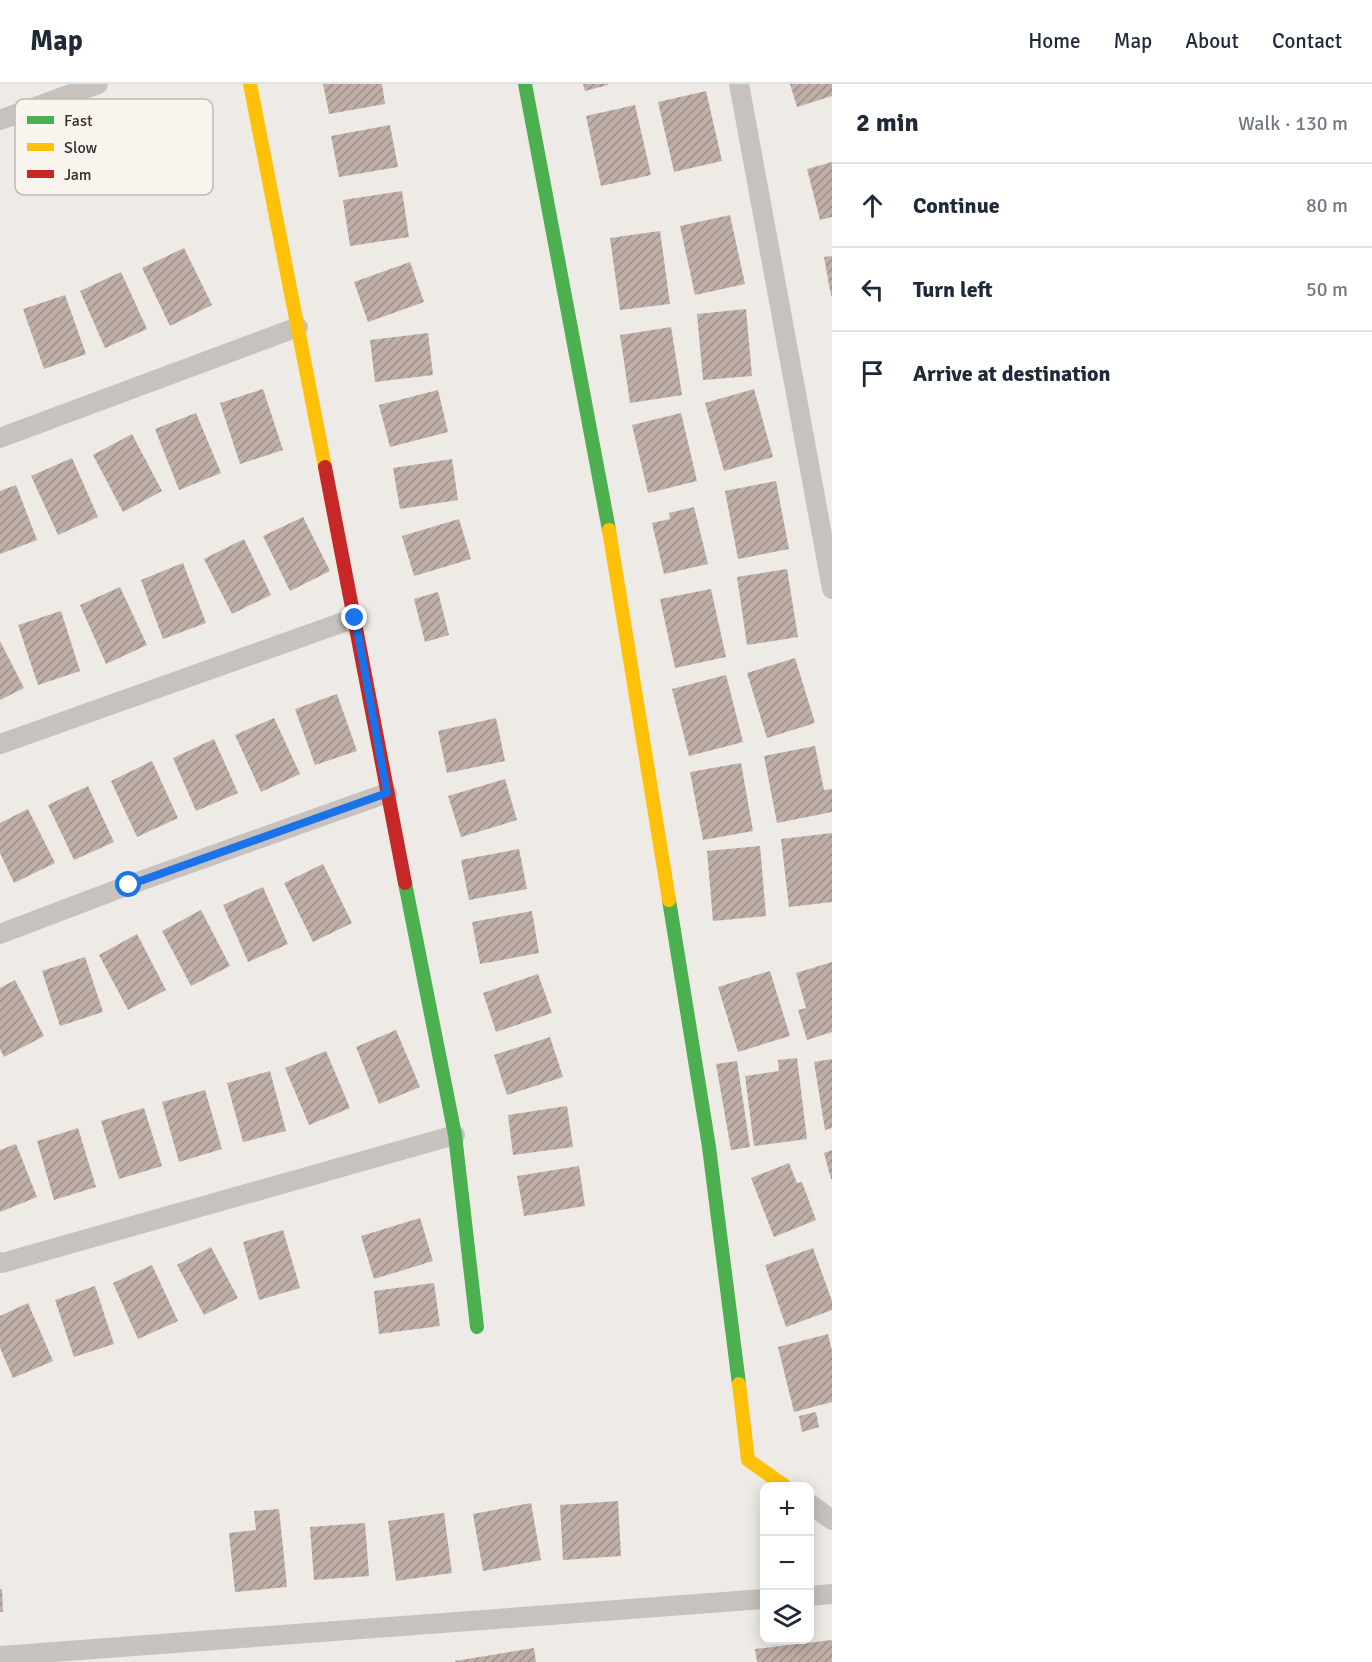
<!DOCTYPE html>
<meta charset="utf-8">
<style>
body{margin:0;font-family:Signika,sans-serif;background:#f6f6f7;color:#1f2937}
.controls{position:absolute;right:18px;bottom:18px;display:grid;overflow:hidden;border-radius:12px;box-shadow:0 3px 15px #0003}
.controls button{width:54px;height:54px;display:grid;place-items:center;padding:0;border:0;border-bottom:2px solid #e0e1e3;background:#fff;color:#1f2937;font:30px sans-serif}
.stop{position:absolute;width:18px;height:18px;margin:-14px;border:4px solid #1a73e8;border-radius:50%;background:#fff}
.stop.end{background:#1a73e8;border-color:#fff;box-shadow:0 2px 6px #0008}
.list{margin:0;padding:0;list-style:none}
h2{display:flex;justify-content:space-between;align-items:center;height:78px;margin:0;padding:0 24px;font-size:26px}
h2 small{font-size:20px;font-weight:400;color:#747a83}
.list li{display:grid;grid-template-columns:39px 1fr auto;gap:18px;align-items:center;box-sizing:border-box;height:84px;padding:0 24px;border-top:2px solid #e0e1e3}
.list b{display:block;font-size:22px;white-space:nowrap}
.list em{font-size:20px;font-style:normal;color:#747a83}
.icon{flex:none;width:33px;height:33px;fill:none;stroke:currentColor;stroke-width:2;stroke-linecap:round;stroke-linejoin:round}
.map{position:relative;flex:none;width:832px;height:1578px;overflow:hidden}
header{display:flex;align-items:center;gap:36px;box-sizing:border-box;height:84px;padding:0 30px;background:#fff;border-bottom:2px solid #e0e1e3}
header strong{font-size:28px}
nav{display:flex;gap:33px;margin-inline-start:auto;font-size:21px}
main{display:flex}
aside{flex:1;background:#fff}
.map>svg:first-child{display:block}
</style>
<header>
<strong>Map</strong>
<nav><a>Home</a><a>Map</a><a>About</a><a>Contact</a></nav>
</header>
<main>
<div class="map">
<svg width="832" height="1578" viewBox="0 0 832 1578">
<defs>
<pattern id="building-hatch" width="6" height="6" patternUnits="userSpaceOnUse" patternTransform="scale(1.5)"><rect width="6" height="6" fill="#c0afa8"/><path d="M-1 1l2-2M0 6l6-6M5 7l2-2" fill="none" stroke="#9d8f89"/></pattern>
</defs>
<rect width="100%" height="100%" fill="#eeeae6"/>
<g fill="url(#building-hatch)">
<polygon points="323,0 382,0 385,20 329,30"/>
<polygon points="583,0 608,0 608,1 585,7"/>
<polygon points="790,0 832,0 832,12 797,23"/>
<polygon points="706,7 722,77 674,88 658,18"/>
<polygon points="635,21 651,91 601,102 586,32"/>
<polygon points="390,41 398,83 339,93 331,52"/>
<polygon points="832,78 832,133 820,136 807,85"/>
<polygon points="402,107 409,153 350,162 343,116"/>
<polygon points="730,131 745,200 695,211 680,142"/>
<polygon points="660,147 670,220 620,226 610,154"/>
<polygon points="184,164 212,221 170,242 142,184"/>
<polygon points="832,172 832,212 831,212 824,173"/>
<polygon points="410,178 424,218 368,238 354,198"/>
<polygon points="121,188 147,245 105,264 80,207"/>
<polygon points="65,211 86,270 44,285 23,225"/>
<polygon points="746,225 752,292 703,296 697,230"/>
<polygon points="671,243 682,311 630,319 620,251"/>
<polygon points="428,249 433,291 375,298 370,256"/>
<polygon points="263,305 283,366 240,380 220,319"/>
<polygon points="754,305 773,373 724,387 705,319"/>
<polygon points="438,306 448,348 390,363 379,321"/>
<polygon points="196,329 221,389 179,406 155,345"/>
<polygon points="681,329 697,397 648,409 632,341"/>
<polygon points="132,350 162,407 123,428 93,371"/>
<polygon points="72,374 98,433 58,451 31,392"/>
<polygon points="452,375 458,416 400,425 393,384"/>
<polygon points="776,397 789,465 738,475 725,407"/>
<polygon points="16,401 37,456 0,470 0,407"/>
<polygon points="694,423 708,480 664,490 652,439 670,435 669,429"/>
<polygon points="303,433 330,487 290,507 263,452"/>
<polygon points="459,435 471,475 414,492 402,452"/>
<polygon points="244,455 271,511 232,530 204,475"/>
<polygon points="183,479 206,539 163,555 141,496"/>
<polygon points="787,485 798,553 747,561 737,493"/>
<polygon points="120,503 147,561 106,580 80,521"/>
<polygon points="711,505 726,573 675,584 660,515"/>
<polygon points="438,508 449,551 425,558 414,515"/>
<polygon points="61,527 80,587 38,601 18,541"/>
<polygon points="0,557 24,604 0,616"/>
<polygon points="795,574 815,639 767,654 747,589"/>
<polygon points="726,591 743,658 689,672 672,605"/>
<polygon points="337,610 357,667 315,681 295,625"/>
<polygon points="274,634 300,690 261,708 235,651"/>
<polygon points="496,634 505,677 447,689 438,647"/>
<polygon points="214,655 238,709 196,727 173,674"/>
<polygon points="815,662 824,706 832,705 832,728 777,739 764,672"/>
<polygon points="152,677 178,734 137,753 111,697"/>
<polygon points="741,679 753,747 703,756 690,688"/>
<polygon points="505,695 517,736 461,753 448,712"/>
<polygon points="88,702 114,758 74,776 48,721"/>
<polygon points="28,725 55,779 14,799 0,769 0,739"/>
<polygon points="832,749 832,818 789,823 781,755"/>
<polygon points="760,762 766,832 713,837 707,767"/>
<polygon points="519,765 527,805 469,816 461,776"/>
<polygon points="323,780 352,839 313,858 284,799"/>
<polygon points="263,803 288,860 248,878 223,821"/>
<polygon points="201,826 230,882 191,902 162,847"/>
<polygon points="532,827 539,869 480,880 472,838"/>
<polygon points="137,850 166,906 128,926 99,871"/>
<polygon points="85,873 103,928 60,942 42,887"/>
<polygon points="832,878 832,948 807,956 798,926 806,924 796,889"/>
<polygon points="770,887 790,952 738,968 718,903"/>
<polygon points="538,890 552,929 496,948 483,909"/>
<polygon points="15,896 44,952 4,973 0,965 0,904"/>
<polygon points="396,946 420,1003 379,1020 356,963"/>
<polygon points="550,953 563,993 507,1011 494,971"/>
<polygon points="326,967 350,1024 309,1041 285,984"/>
<polygon points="797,974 807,1055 754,1062 745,992 779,987 778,976"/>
<polygon points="832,975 832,1044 825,1046 814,978"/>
<polygon points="737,977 750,1063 731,1066 716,980"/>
<polygon points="270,987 286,1047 243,1058 227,999"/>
<polygon points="205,1006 222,1065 179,1078 162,1018"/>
<polygon points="567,1022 573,1063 513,1071 508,1031"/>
<polygon points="144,1024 162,1082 119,1095 101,1037"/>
<polygon points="78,1044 96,1103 54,1116 37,1057"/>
<polygon points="16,1060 37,1113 0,1128 0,1066"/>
<polygon points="832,1066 832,1095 831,1095 824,1069"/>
<polygon points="789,1079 797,1099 802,1098 816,1136 774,1153 751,1094"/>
<polygon points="579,1082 585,1122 524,1132 517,1092"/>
<polygon points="420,1134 433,1177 374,1195 361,1152"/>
<polygon points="283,1146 300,1204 259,1216 243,1158"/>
<polygon points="211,1163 238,1214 204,1231 177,1181"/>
<polygon points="813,1164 832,1217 832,1226 786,1243 765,1181"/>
<polygon points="152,1181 178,1237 138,1255 113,1199"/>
<polygon points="434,1199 440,1242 379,1250 374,1207"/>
<polygon points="95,1202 114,1260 74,1273 55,1216"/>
<polygon points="28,1219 53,1277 13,1294 0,1264 0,1232"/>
<polygon points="828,1250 832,1267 832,1318 794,1328 778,1263"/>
<polygon points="816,1328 819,1343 802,1348 799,1332"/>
<polygon points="618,1417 621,1472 563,1476 560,1421"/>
<polygon points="531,1419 541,1476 483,1487 473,1430"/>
<polygon points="279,1425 287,1503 235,1508 229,1449 256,1446 254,1427"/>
<polygon points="444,1429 452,1489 396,1497 388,1437"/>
<polygon points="365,1439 369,1492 314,1496 310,1443"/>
<polygon points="0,1505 2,1505 3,1528 0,1528"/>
<polygon points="832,1556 832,1578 757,1578 755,1565"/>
<polygon points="534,1564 536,1578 455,1578 455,1577"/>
</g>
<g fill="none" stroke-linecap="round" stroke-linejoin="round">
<g stroke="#c8c2be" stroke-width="20">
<polyline points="739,0 832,505"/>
<polyline points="0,36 98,0"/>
<polyline points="0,354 298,243"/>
<polyline points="0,660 355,534"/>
<polyline points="0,850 129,801 387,709"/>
<polyline points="0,1178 2,1179 455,1051"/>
<polyline points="810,1420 832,1436"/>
<polyline points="810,1512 832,1510"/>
<polyline points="0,1572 764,1515"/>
</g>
<g stroke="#4caf50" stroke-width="14">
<polyline points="525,0 609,446"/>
<polyline points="405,799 455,1051 477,1243"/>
<polyline points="669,816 709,1063 739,1300"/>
</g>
<g stroke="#ffc107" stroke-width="14">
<polyline points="250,0 325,383"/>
<polyline points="609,446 669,816"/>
<polyline points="739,1300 748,1376 785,1402"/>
</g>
<polyline stroke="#c62828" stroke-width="14" points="325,383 405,799"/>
</g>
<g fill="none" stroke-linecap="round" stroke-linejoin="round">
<polyline stroke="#1a73e8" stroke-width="8" points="129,801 387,709 355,534"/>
</g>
<rect x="15" y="15" width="198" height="96" rx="9" fill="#faf4ee" stroke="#c0b9b4" stroke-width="1.5"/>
<rect x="27" y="32" width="27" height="8" fill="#4caf50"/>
<rect x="27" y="59" width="27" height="8" fill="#ffc107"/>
<rect x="27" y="86" width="27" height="8" fill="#c62828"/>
<g font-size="16" fill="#392f2c">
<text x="64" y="42">Fast</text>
<text x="64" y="69">Slow</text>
<text x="64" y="96">Jam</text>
</g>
</svg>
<div class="controls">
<button>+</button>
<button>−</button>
<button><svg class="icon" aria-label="layers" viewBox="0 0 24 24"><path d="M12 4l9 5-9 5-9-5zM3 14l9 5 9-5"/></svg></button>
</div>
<div class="stop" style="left:129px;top:801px"></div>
<div class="stop end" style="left:355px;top:534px"></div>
</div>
<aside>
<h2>2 min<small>Walk · 130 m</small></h2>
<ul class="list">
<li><svg class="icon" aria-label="ahead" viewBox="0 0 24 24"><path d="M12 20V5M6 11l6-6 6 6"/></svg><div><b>Continue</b></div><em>80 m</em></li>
<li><svg class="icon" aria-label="left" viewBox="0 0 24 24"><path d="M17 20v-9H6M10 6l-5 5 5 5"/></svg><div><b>Turn left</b></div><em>50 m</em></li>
<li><svg class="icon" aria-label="arrive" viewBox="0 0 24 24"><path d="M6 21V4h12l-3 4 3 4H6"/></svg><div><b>Arrive at destination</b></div></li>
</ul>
</aside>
</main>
